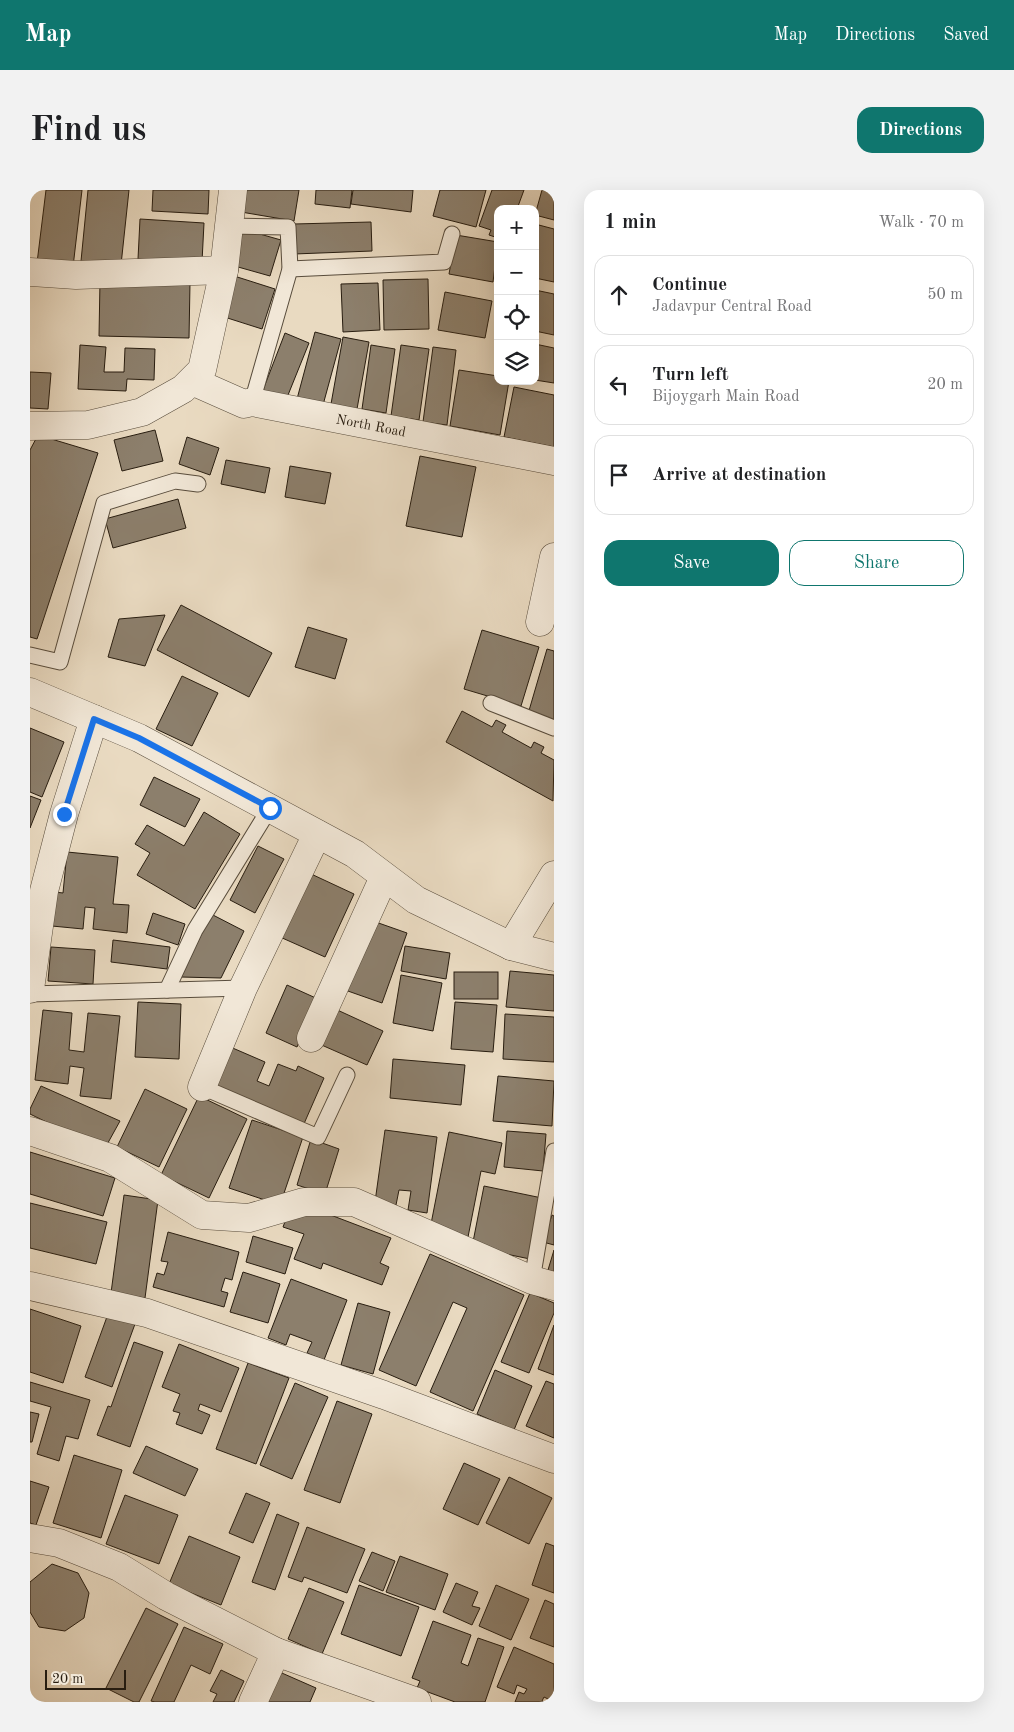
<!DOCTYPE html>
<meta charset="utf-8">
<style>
body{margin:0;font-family:"Old Standard TT",serif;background:#f2f2f2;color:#202124}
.controls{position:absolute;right:15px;top:15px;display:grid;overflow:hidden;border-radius:10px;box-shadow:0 5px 20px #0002}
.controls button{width:45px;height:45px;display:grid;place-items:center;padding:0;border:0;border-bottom:1px solid #e0e0e0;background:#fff;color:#202124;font:25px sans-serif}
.scale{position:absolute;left:15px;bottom:12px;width:81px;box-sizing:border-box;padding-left:5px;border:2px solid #281d10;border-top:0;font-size:14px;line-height:18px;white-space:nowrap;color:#281d10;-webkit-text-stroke:4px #f1e7d7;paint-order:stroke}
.stop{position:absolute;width:15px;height:15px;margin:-11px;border:4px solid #1a73e8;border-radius:50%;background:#fff}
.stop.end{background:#1a73e8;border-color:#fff;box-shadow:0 1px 5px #0008}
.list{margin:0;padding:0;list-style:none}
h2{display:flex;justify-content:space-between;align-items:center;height:65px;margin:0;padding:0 20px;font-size:21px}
h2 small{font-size:16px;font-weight:400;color:#757577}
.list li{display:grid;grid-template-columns:32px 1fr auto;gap:15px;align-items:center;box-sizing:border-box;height:80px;margin:0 10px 10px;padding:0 10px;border:1px solid #e0e0e0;border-radius:15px}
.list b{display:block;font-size:19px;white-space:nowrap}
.list p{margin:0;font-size:16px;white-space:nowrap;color:#757577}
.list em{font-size:16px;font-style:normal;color:#757577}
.actions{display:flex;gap:10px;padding:15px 20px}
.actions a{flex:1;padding:11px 0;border:1px solid #0f766e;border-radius:15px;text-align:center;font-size:18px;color:#0f766e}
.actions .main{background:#0f766e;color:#fff}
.icon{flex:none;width:28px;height:28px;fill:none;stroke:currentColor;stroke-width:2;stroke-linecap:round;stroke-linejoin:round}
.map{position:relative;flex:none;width:524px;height:1512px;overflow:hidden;border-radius:15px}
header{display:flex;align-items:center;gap:30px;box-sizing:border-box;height:70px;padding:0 25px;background:#0f766e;color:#fff}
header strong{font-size:24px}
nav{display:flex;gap:28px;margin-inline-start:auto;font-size:18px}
.intro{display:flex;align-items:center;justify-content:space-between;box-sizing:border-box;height:120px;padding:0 30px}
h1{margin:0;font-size:35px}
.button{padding:12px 22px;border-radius:15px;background:#0f766e;color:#fff;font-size:18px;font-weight:700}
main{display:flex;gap:30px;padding:0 30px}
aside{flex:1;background:#fff;border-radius:15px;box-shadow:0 5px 20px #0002}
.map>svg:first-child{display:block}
</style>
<header>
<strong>Map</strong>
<nav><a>Map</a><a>Directions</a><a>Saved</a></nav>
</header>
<div class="intro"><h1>Find us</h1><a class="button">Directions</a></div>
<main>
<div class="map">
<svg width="524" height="1512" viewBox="0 0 524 1512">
<rect width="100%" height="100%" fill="#e9dac1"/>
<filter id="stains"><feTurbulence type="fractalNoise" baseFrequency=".004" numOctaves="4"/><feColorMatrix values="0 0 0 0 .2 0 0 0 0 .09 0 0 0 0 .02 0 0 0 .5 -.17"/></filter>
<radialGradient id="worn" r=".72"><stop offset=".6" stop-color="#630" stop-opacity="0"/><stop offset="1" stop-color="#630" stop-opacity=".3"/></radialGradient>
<g fill="#8c7f6c" stroke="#281d10">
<polygon points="16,0 52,0 43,77 7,73"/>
<polygon points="58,0 99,0 91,75 51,71"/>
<polygon points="123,0 179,0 178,24 122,21"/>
<polygon points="215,0 269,0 264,31 211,22"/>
<polygon points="286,0 322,0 320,18 285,14"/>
<polygon points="323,0 383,0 381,22 321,14"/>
<polygon points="410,0 456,0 446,37 403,26"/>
<polygon points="462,0 494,0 487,19 468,19 468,48 459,45 461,40 449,36"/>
<polygon points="512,0 524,0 524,30 505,25"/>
<polygon points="110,29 174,33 172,72 108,69"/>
<polygon points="341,32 342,61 264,64 264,34"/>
<polygon points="505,34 524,39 524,92 505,88"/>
<polygon points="212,39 251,50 240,86 201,75"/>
<polygon points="426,45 468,52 463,92 419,84"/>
<polygon points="201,85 245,99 232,139 188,125"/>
<polygon points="398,89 399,139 354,140 353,90"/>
<polygon points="70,91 160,93 159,148 69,146"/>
<polygon points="348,93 350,140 313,142 311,94"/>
<polygon points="505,100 524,104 524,145 505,141"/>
<polygon points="415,102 462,111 455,148 408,140"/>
<polygon points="285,142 311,149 293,215 267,209"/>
<polygon points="255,143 279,153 256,210 233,200"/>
<polygon points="313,147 339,152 327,219 301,214"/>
<polygon points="505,154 524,158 524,193 505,190"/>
<polygon points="50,155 76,157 74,182 94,182 95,158 125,159 124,190 97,189 96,201 48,199"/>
<polygon points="341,155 365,159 356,223 332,219"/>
<polygon points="371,155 399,159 389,230 361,226"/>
<polygon points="403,157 426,160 417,235 393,232"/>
<polygon points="429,180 468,186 468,191 479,191 470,245 420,236"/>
<polygon points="0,182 21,183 18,219 0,218"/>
<polygon points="484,197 524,205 524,257 474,247"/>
<polygon points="125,240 133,271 92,281 84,250"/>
<polygon points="8,245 68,263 7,449 0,447 0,260"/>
<polygon points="157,247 189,258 180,285 149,274"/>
<polygon points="390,266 446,277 432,347 376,336"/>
<polygon points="196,270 240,278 235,303 191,294"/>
<polygon points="260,276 301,283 295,314 255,307"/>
<polygon points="148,309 156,338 83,358 75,329"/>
<polygon points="151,415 242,463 219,507 127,460"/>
<polygon points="135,425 115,476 78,467 89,429"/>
<polygon points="278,437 317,449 305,489 265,477"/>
<polygon points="452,440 509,457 491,516 434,499"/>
<polygon points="517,459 524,461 524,531 498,524"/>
<polygon points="152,486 188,503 162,556 126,539"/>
<polygon points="432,521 462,537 466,530 476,535 472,542 501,558 504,552 514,557 511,563 524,570 523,611 416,552"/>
<polygon points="0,538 34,552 12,607 0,602"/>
<polygon points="124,587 170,609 155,637 110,615"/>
<polygon points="0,606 11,610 0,638"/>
<polygon points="174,622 210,644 165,719 107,685 120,663 105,654 117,635 154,656"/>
<polygon points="228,656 254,669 225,723 200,710"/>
<polygon points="37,662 88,667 83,714 99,715 97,743 63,739 65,718 55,717 53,739 22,736 25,702 33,703"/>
<polygon points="279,683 324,704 295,767 250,747"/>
<polygon points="123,723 155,734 148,755 116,744"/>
<polygon points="181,724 214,741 191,788 151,787"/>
<polygon points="340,730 377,743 352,813 315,800"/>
<polygon points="83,750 140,757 137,779 81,772"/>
<polygon points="375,756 420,763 416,789 371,781"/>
<polygon points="21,757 65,760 63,794 18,791"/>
<polygon points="480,781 524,785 524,821 476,817"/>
<rect x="424" y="782" width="44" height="27"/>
<polygon points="371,785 412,793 403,841 363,833"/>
<polygon points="257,795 288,809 267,857 236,843"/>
<polygon points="108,812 151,814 149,869 105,867"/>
<polygon points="425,812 467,815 463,862 421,859"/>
<polygon points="303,818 353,841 337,875 287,853"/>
<polygon points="13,820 42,823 39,860 54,862 58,823 90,826 81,909 50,906 54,878 40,876 38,894 5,890"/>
<polygon points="475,824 524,827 524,872 473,869"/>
<polygon points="198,856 235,872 227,891 239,896 248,874 266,881 268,876 294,888 273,936 180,897"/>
<polygon points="363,869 435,875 431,915 360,908"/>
<polygon points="468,886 524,891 522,936 463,931"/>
<polygon points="11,896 90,931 74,960 0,924 0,919"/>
<polygon points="115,899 157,919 129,977 87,957"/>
<polygon points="169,906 217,929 179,1008 131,985"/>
<polygon points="222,930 273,947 250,1015 199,998"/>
<polygon points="355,940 407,947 397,1023 378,1020 381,1001 369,1000 366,1015 345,1012"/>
<polygon points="477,941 516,944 513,981 474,977"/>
<polygon points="419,942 472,953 465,984 451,981 438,1047 400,1039"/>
<polygon points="281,949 309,959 295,1004 267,995"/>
<polygon points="0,962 85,988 73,1026 0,1004"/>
<polygon points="454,996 512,1008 500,1069 442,1057"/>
<polygon points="94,1005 128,1010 115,1108 81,1103"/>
<polygon points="0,1013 77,1032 66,1074 0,1058"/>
<polygon points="277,1016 361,1048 350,1073 359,1077 352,1095 293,1073 291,1079 264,1069 274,1044 253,1037 259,1021"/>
<polygon points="522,1025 524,1026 524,1055 513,1052"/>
<polygon points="138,1042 209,1062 202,1090 195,1088 191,1101 198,1103 194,1117 123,1097 127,1083 134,1085 138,1072 131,1071"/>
<polygon points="223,1046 263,1058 255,1084 216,1072"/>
<polygon points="524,1060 524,1082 518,1080"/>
<polygon points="400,1064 494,1105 443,1221 400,1202 437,1118 423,1112 386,1196 349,1180"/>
<polygon points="213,1082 250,1094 238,1133 200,1122"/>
<polygon points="261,1089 317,1110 294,1170 277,1163 282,1152 260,1144 256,1155 238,1148"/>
<polygon points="500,1103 524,1113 524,1123 499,1183 471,1172"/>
<polygon points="328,1113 360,1122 343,1184 311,1175"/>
<polygon points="0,1119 51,1136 33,1193 0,1182"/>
<polygon points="78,1124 105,1134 82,1197 55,1187"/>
<polygon points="524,1135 524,1185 508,1179"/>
<polygon points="104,1152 133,1162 100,1257 67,1245 78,1216 81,1217"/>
<polygon points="149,1154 209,1178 191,1222 170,1214 168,1220 180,1225 172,1244 146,1234 150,1223 143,1221 150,1204 132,1197"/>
<polygon points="218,1173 259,1188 226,1274 186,1259"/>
<polygon points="465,1180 502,1196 484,1240 447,1224"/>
<polygon points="516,1191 524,1194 524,1248 496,1236"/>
<polygon points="0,1192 60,1210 48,1249 36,1246 29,1271 7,1264 21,1217 0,1211"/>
<polygon points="265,1193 298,1207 262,1289 230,1275"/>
<polygon points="307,1211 342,1224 310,1313 274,1300"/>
<polygon points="0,1222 9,1224 2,1252 0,1252"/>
<polygon points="116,1256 168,1279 155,1306 103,1283"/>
<polygon points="44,1265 92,1280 71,1348 23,1333"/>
<polygon points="434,1273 470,1289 448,1335 413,1319"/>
<polygon points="479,1287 522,1308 499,1354 456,1333"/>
<polygon points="0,1291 19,1297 6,1335 0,1333"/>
<polygon points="216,1303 240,1313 223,1353 199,1343"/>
<polygon points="95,1305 148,1325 129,1374 76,1354"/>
<polygon points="247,1324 269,1333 245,1400 222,1392"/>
<polygon points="277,1337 335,1359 317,1403 274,1387 272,1392 258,1387"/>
<polygon points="159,1346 210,1367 191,1415 139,1394"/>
<polygon points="516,1353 524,1356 524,1403 502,1395"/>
<polygon points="342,1362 365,1371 353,1401 329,1391"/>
<polygon points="370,1366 418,1384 405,1420 356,1402"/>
<polygon points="22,1374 48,1383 59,1403 54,1428 35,1441 9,1437 0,1422 0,1392"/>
<polygon points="426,1393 448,1402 442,1416 450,1418 442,1435 413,1422"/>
<polygon points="329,1395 389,1417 371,1466 311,1444"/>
<polygon points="466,1395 499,1409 481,1450 449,1436"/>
<polygon points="279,1398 314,1412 292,1464 258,1449"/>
<polygon points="515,1410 524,1414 524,1457 500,1448"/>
<polygon points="116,1418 148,1434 109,1512 104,1512 76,1498"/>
<polygon points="403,1431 441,1445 431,1473 438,1476 448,1448 474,1457 455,1512 425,1512 387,1498 390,1491 382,1488"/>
<polygon points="154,1437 193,1454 180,1484 161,1475 144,1512 125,1512 121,1511"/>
<polygon points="484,1457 524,1474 524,1512 514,1507 512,1511 515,1512 485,1512 489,1502 494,1504 497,1499 487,1495 484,1504 467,1497"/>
<polygon points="191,1480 214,1491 204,1512 183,1512 187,1504 180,1501"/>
<polygon points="245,1480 286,1498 280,1512 231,1512"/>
</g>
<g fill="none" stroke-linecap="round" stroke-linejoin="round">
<g stroke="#584c3c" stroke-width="17">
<g id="service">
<polyline points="199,36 258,37 260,79 222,212"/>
<polyline points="260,79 414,72 422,44"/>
<polyline points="0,465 30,472 74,313 145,291 168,294"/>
<polyline points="461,513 524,538"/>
<polyline points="137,800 165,740 240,618"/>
<polyline points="0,804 213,798"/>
<polyline points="172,897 288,947 317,885"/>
<polyline points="502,1090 524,961"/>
</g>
</g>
<g stroke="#584c3c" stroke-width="29">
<g id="minor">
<polyline points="0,82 46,85 194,80"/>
<polyline points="162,191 214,214 222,212 524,271"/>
<polyline points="510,432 524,367"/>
<polyline points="481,756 524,685"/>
<polyline points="281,848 354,687"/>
<polyline points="172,897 213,798 287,644"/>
<polyline points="0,941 80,968 172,1025 219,1028 274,1012 324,1012 502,1090 524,1096"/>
<polyline points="0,1096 117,1123 354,1205 524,1269"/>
<polyline points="0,1348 29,1353 89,1377 136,1406 246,1462 387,1512"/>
<polyline points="223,1512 246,1462"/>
</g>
</g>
<g stroke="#584c3c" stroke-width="29">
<g id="tertiary">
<polyline points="0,236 58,235 112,222 153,199 172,180 194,80 203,0"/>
<polyline points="0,502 109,548 325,664 386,710 481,756 524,767"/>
<polyline points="0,799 14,701 34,624 64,529"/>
</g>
</g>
<use href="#service" stroke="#f1e7d7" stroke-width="15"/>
<use href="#minor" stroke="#f1e7d7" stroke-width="28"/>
<use href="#tertiary" stroke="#f1e7d7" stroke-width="28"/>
</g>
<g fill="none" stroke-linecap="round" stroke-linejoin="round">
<polyline stroke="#1a73e8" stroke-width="6" points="34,624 64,529 109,548 240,618"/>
</g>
<g text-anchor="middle" stroke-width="5" stroke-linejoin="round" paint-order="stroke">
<g font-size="14" fill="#281d10" stroke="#f1e7d7">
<text transform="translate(341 235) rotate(11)" y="5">North Road</text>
</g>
</g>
<rect width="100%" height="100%" filter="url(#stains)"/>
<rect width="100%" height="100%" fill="url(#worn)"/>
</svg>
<div class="controls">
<button>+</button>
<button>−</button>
<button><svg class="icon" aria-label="locate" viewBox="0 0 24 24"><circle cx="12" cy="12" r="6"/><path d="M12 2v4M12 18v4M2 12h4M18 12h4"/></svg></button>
<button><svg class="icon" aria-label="layers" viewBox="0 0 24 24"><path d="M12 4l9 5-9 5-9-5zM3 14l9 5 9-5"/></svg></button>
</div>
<div class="scale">20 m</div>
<div class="stop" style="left:240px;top:618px"></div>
<div class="stop end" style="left:34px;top:624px"></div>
</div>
<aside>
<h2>1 min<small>Walk · 70 m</small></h2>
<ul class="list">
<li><svg class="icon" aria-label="ahead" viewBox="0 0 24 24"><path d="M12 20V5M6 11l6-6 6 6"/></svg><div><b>Continue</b><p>Jadavpur Central Road</p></div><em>50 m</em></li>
<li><svg class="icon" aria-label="left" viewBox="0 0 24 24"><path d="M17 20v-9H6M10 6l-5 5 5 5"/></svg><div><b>Turn left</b><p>Bijoygarh Main Road</p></div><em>20 m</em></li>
<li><svg class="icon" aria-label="arrive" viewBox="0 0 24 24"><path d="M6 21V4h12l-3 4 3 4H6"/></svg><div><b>Arrive at destination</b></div></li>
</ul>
<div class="actions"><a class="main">Save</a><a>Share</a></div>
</aside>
</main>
